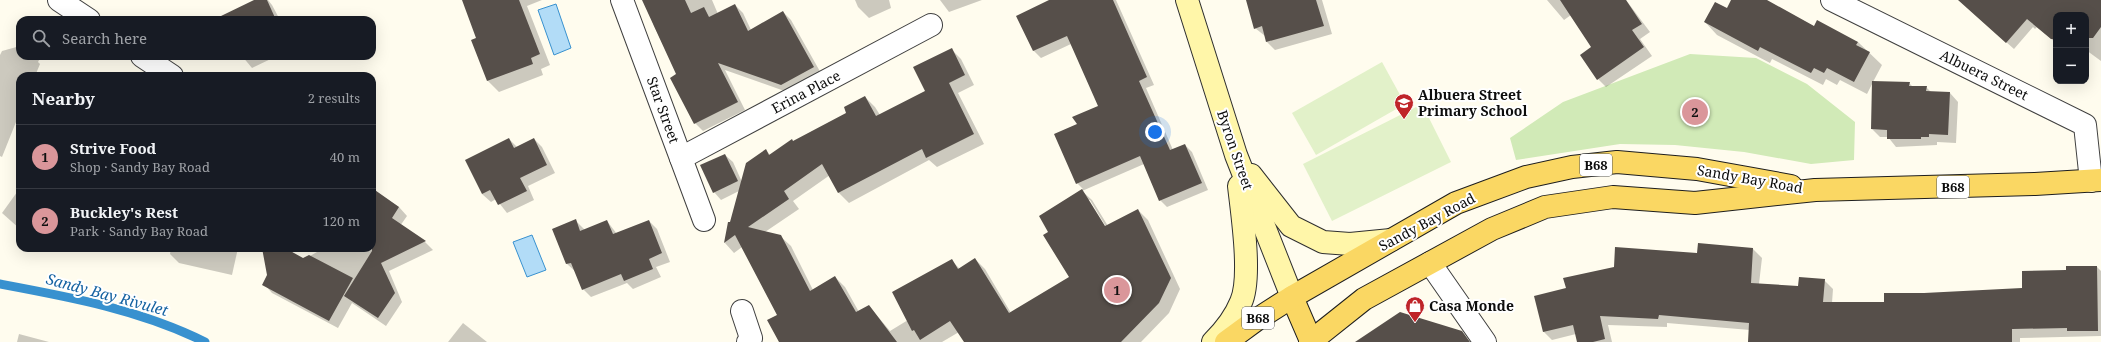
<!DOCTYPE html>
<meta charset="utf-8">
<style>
body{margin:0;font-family:"Noto Serif",serif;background:#20242c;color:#f1f3f6}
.controls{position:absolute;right:12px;top:12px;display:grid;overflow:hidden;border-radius:8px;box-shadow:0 4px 16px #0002}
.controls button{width:36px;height:36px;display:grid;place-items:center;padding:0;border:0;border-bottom:1px solid #363941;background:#171b24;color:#f1f3f6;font:20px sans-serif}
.you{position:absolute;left:1155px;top:132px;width:14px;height:14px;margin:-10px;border:3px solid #fff;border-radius:50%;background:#1a73e8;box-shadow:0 0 0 6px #1a73e833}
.badge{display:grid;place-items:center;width:26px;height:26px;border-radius:50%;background:#da969a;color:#111;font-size:13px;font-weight:700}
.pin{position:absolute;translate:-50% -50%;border:2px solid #fff;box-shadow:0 1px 4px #0006}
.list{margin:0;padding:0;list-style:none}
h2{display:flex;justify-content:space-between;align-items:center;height:52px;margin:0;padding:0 16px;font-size:17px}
h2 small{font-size:13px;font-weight:400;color:#9ea1a6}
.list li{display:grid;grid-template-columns:26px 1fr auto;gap:12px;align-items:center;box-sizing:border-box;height:64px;padding:0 16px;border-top:1px solid #363941}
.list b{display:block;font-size:15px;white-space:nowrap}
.list p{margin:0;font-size:13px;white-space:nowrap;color:#9ea1a6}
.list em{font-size:13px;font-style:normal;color:#9ea1a6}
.icon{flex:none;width:22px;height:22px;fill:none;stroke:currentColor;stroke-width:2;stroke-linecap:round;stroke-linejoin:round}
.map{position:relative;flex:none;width:2101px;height:342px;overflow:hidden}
.search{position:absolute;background:#171b24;box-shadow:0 4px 16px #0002;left:16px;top:16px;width:360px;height:44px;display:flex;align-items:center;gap:10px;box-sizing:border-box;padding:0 14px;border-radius:12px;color:#9ea1a6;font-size:15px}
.panel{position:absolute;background:#171b24;box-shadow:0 4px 16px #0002;left:16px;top:72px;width:360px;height:180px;border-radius:12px}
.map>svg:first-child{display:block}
</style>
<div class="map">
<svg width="2101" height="342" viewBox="0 0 2101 342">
<rect width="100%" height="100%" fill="#fffcee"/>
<polygon fill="#d1eab7" points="1690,54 1756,58 1807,84 1855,122 1854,160 1811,164 1744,152 1675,145 1620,144 1516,160 1510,138 1563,102"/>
<g fill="#e2f1c9">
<polygon points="1382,62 1405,104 1316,155 1292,113"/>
<polygon points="1422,104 1451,162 1332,221 1303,164"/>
</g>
<g fill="#b2dcf7" stroke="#3891cf">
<polygon points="556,4 571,48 554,55 538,10"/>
<polygon points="532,235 546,270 527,277 513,242"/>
</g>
<g fill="#0003" fill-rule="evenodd">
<polygon points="256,0 268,0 272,5 280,20 214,20"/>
<polygon points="464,0 542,0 527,6 550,65 541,69 543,75 499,92 488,81 472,40 477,38"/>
<polygon points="644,0 712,0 718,14 735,5 743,13 751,30 783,12 791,20 822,75 790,93 725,70 745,110 703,131 695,123 678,75 654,26"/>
<polygon points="855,0 889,0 891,8 869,18 858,7"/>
<polygon points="940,0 982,0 949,12"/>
<path d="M1051,0H1116L1154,85L1146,88L1173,150L1185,145L1192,152L1208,190L1167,207L1160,200L1144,164L1082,191L1092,200L1108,226L1138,210L1148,220L1180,289L1169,313L1141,342H965L959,332L942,342H780L778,316L742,247L734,253L725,243L739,191L721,200L714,192L725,155L733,162L742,182L766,150L770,155L848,113L865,97L875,107L880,115L926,91L951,49L961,59L974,85L958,93L984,144L937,167L929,160L849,203L839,193L830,175L793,201L799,209L765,232L780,236L791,246L813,290L835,277L845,287L859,312L869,306L890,331L908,320L951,260L960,269L975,259L985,269L1011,313L1070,277L1050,232L1040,216L1083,189L1077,183L1079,124L1100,106L1071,44L1041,58L1034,51L1018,16ZM1088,200H1090L1108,230L1107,231Z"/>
<polygon points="1247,0 1322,0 1332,34 1275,50 1267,42 1265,36 1255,28"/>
<polygon points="1547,0 1626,0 1650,32 1640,39 1652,56 1606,87 1598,79 1593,47 1571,15 1564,20"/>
<polygon points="1732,0 1765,0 1815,27 1858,42 1882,65 1873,82 1909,83 1913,87 1926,87 1932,93 1950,93 1958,102 1956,143 1937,142 1937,145 1896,147 1888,137 1880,137 1872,129 1873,82 1867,94 1840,80 1837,85 1826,79 1823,85 1772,59 1770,63 1717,35 1705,22 1727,9"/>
<polygon points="1967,0 2101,0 2101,61 2086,50 2086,15 2056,15 2056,43 2037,27 2035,29 2033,27 2014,49 1971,11"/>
<polygon points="20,46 20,56 41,56 38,62 40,64 35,76 20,76 20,118 18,117 2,157 0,156 0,55 2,51"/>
<polygon points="242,56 277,56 252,68"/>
<polygon points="509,139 517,147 534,139 542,147 555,173 528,186 534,200 507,213 496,199 491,202 482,194"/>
<polygon points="20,188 20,229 2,213"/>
<polygon points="372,189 399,207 407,216 400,226 425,242 433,250 389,271 402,302 386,326 352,303 338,328 272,293 264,284 268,276 263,248 283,248 303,260 324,248 372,248"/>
<polygon points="576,221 585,230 607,221 617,234 649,221 657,229 670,262 656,267 661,277 633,289 627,283 591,297 583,289 576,272 567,264 553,229"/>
<polygon points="43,248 51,248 48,252"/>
<polygon points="171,248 238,248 232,275 179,263 170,254"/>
<polygon points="1753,249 1762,258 1759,284 1799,287 1824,280 1833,289 1832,303 1885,303 1924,294 2023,289 2067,271 2097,267 2101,271 2101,336 2020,338 2020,342 1749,342 1750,330 1667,323 1667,327 1608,325 1612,342 1578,342 1576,334 1552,340 1543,331 1698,254"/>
<polygon points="463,323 487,342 448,342"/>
<polygon points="19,334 49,342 17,342"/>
</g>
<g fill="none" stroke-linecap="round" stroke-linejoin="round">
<path stroke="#3891cf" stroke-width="9" d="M0,284C70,297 141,310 205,342"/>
</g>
<g fill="#564f4a">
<polygon points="254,0 267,0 276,20 223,20 221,16"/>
<polygon points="462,0 519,0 540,54 531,58 533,64 487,81 471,40 476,38"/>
<polygon points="642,0 685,0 691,13 704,7 709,17 735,4 748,31 783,11 814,67 781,85 718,63 738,102 694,124 670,78 676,74"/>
<polygon points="1049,0 1113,0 1147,77 1139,81 1170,150 1185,144 1202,183 1159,201 1140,156 1076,184 1054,134 1077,124 1072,117 1098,106 1067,36 1033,51 1016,16"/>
<polygon points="1246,0 1316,0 1324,26 1266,42 1262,26 1254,29"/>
<polygon points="1560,0 1626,0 1642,24 1632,30 1644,47 1597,80 1580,55 1591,47"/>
<polygon points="1731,0 1767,0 1814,26 1817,20 1858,42 1856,45 1870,52 1854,82 1827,68 1824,73 1814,68 1811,73 1760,47 1758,51 1704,22 1715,2 1727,8"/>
<polygon points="1958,0 2101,0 2101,27 2093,38 2086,38 2086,15 2056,15 2056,39 2051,39 2027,19 2006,43"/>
<polygon points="952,48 965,75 949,83 974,134 926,158 922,149 838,193 822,164 784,191 789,199 748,227 781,235 810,291 835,276 856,312 869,305 897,342 779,342 767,320 777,315 735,235 724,243 728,222 730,222 746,163 766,149 769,155 792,139 793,141 846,113 844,107 865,96 876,116 925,91 913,67"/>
<polygon points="1872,81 1910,82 1909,86 1927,86 1926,91 1950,92 1948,135 1929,134 1929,137 1921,137 1921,139 1887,139 1887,130 1871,129"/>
<polygon points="509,138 514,148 534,138 547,165 520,178 527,191 498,205 490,190 482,194 465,160"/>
<polygon points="725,154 738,181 713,193 700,165"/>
<polygon points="372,188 399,207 392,218 426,241 381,263 395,293 378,318 344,296 372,251"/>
<polygon points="1082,189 1105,226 1138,209 1171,278 1159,303 1121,342 964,342 950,321 920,340 914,330 912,331 892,292 952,259 958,269 975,258 1009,313 1069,277 1043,235 1048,232 1039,216"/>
<polygon points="576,219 580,231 607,220 613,234 649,220 662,253 649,259 653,269 624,281 621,274 582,290 571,263 566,264 552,229"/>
<polygon points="1698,243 1753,248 1751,283 1798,286 1799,277 1825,279 1823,302 1884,302 1884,293 1924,293 2022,288 2022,271 2066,270 2066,266 2097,266 2098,331 2067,331 2067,328 2012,329 2012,342 1748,342 1749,323 1659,315 1658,319 1600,316 1605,339 1593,342 1577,342 1573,325 1543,332 1534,296 1566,288 1563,278 1614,267 1615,247 1697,253"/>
<polygon points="262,248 285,248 303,258 309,255 353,278 329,321 262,285 267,275"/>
<polygon points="1400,312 1462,331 1470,342 1355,342"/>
</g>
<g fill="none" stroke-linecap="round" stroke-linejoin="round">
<g stroke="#404040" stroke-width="24">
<g id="street">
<polyline points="59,0 89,20"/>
<polyline points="622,0 704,220"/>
<polyline points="1832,0 2085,125 2091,181"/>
<polyline points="142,56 172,76"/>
<polyline points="681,158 931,25"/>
<polyline points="1430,263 1485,342"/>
<polyline points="742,311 751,338 748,342"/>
</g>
</g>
<g stroke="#2f2f2f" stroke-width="24">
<g id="secondary">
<polyline points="1187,0 1236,155 1292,297"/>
<polyline points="1251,175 1291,226 1323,242 1350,244 1391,240"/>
<path d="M1213,342C1224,331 1235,317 1241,302C1252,278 1242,213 1239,186"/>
</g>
</g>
<g stroke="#1e1e1e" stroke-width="24">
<g id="primary">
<polyline points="1292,297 1311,341"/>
<polyline points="1226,342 1256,320 1292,297 1456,203 1526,177 1572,167 1617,162 1697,169 1791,186"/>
<polyline points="1310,342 1364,299 1492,229 1545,207 1613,197 1695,203 1815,190 2035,184 2101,180"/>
</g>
</g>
<use href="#street" stroke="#fff" stroke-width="22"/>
<use href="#secondary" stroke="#fff6a9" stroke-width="22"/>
<use href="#primary" stroke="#fad763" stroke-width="22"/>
</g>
<defs>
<g id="school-pin" transform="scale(1)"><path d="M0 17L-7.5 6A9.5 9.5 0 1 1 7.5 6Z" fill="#bf2429" stroke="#fff"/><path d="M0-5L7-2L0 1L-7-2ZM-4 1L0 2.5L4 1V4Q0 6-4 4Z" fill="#fff"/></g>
<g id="shop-pin" transform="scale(1)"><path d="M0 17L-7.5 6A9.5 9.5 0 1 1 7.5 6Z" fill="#bf2429" stroke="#fff"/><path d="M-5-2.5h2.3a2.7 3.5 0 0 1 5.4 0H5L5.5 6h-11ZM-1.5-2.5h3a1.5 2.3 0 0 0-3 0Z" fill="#fff"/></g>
</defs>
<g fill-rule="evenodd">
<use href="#school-pin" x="1404" y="103"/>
<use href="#shop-pin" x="1415" y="306"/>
</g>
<g text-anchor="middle" stroke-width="4" stroke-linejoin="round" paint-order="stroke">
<g fill="#fff" stroke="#565656" stroke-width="1">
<rect x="1580" y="154" width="32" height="22" rx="3"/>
<rect x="1937" y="176" width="32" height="22" rx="3"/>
<rect x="1242" y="307" width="32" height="22" rx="3"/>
</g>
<g font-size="13" font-weight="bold" fill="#0d0d0d">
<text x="1596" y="170">B68</text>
<text x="1953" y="192">B68</text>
<text x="1258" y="323">B68</text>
</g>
<g font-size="14" fill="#0d0d0d" stroke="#fff">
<text transform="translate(1984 75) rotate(26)" y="5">Albuera Street</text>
<text transform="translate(806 92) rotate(-28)" y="5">Erina Place</text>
<text transform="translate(663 110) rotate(70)" y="5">Star Street</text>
<text transform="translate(1235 150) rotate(71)" y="5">Byron Street</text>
<text transform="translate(1750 179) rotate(10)" y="5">Sandy Bay Road</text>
<text transform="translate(1427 222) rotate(-28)" y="5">Sandy Bay Road</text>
</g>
<g font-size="14" font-weight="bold" fill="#0d0d0d" stroke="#fff" text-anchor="start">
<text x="1418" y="100">Albuera Street<tspan x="1418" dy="16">Primary School</tspan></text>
<text x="1429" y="311">Casa Monde</text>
</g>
<g font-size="15" font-style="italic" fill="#1562a1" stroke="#fff">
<text transform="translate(107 295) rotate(15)" y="5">Sandy Bay Rivulet</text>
</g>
</g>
</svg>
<div class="controls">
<button>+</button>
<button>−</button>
</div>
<div class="you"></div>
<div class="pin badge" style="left:1117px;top:290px">1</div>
<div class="pin badge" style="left:1695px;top:112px">2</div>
<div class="search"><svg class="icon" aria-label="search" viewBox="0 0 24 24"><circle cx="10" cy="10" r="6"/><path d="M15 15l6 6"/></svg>Search here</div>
<section class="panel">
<h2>Nearby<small>2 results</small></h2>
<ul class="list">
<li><span class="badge">1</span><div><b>Strive Food</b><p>Shop · Sandy Bay Road</p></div><em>40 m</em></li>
<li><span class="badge">2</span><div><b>Buckley's Rest</b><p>Park · Sandy Bay Road</p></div><em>120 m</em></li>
</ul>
</section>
</div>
